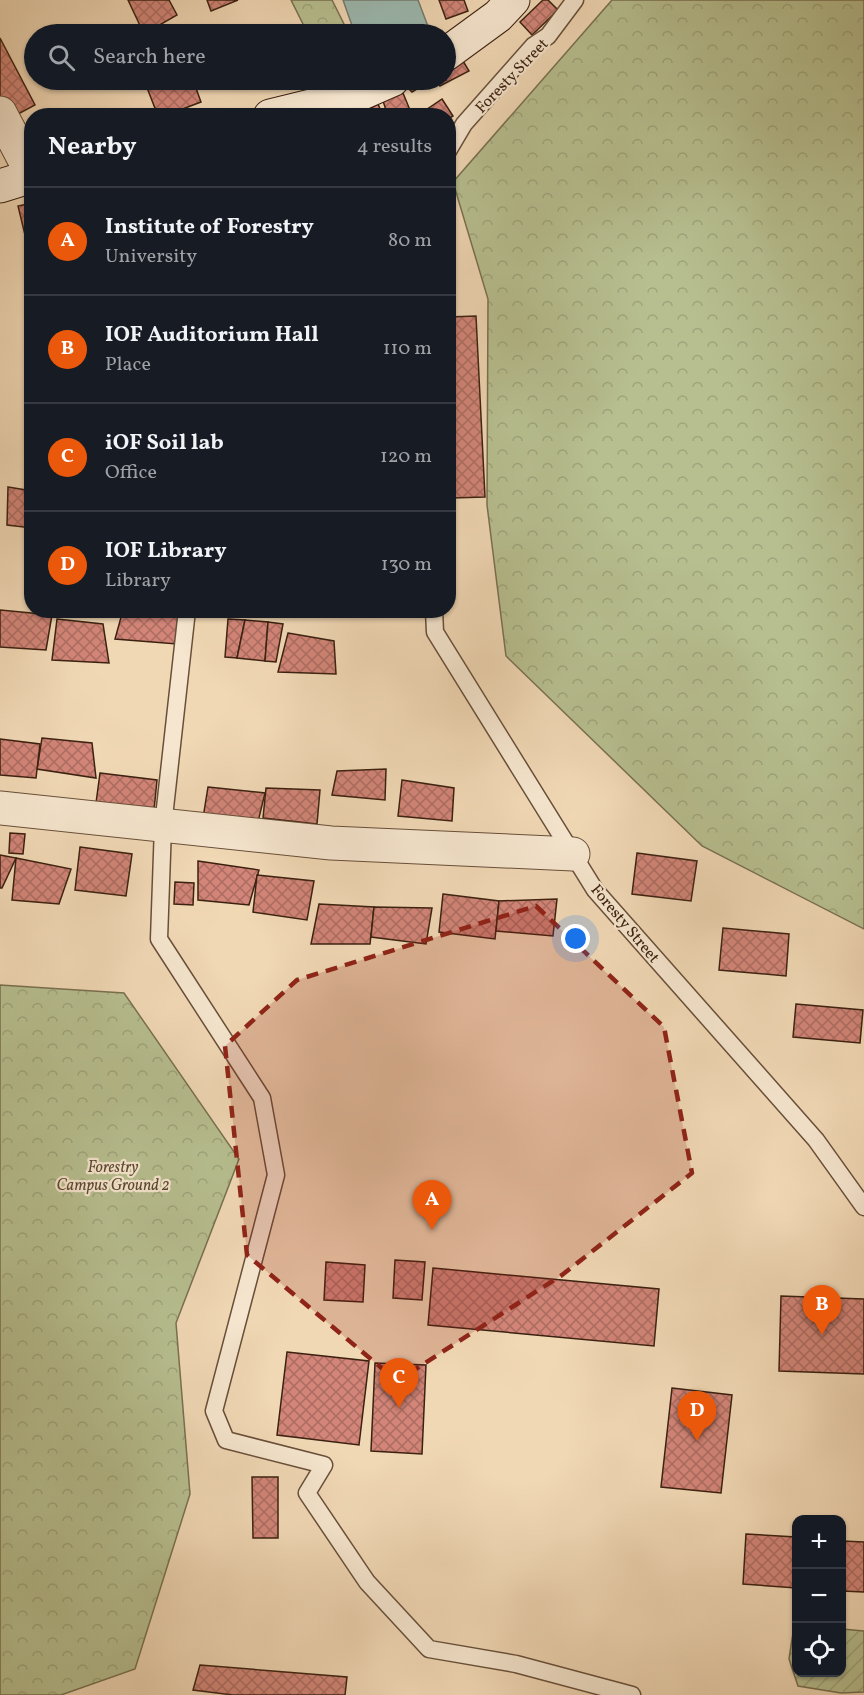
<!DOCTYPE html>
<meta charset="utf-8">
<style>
body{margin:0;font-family:Vollkorn,serif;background:#242831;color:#f1f3f6}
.controls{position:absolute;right:18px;bottom:18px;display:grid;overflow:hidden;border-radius:12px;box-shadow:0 2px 4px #0004}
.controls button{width:54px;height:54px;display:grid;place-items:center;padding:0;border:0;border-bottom:2px solid #363941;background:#171b24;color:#f1f3f6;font:30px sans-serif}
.you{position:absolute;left:576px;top:939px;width:21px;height:21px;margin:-15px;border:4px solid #fff;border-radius:50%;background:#1a73e8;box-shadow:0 0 0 9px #1a73e833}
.badge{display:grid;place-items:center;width:39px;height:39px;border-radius:50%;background:#ea580c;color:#fff;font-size:20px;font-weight:700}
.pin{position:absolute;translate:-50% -50px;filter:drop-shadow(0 2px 3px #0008)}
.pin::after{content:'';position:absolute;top:32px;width:21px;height:18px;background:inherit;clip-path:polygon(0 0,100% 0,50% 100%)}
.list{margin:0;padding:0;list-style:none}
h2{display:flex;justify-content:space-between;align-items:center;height:78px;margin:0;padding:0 24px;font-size:26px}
h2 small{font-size:20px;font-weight:400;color:#9ea1a6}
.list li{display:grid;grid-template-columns:39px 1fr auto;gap:18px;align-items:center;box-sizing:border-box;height:108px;padding:0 24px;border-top:2px solid #363941}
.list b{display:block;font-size:22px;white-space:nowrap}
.list p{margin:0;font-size:20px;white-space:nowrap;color:#9ea1a6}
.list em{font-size:20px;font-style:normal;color:#9ea1a6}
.icon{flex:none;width:33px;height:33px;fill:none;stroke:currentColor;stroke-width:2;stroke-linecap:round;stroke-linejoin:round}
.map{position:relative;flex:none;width:864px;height:1695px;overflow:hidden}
.search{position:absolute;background:#171b24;box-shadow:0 2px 4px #0004;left:24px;top:24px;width:432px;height:66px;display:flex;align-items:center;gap:15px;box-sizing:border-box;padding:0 21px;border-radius:33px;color:#9ea1a6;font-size:22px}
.panel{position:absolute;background:#171b24;box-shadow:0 2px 4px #0004;left:24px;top:108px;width:432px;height:510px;border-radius:24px}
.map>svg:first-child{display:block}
</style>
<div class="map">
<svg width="864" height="1695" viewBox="0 0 864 1695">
<defs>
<pattern id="forest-crowns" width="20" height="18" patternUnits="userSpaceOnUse" patternTransform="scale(1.5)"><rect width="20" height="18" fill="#b7bf90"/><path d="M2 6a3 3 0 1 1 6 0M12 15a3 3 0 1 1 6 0" fill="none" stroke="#9ea47b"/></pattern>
<pattern id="garden-furrows" width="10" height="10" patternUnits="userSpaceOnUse" patternTransform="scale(1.5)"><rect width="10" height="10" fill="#b7bf90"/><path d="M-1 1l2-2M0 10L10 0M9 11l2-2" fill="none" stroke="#9ea47b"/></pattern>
<pattern id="building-cross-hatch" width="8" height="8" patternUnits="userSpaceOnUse" patternTransform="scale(1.5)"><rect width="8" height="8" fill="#d28578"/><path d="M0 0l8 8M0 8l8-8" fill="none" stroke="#ac6c61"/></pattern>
</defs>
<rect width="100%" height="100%" fill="#f1d8b5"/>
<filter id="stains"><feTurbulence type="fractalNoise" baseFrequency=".00333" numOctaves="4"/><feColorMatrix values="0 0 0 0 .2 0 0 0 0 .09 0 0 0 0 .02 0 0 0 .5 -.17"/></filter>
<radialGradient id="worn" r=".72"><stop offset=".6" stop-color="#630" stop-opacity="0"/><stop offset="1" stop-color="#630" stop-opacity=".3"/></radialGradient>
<g fill="url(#forest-crowns)" stroke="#797050" stroke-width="1.5">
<polygon points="291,0 332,0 349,34 308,34"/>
<polygon points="612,0 864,0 864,929 702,846 506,656 487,505 488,299 453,182"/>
<polygon points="0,985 124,993 239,1159 176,1323 190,1494 135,1669 61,1695 0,1695"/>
</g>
<polygon fill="url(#garden-furrows)" stroke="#797050" stroke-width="1.5" points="842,1629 864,1631 864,1692 841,1693 798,1686 789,1659 793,1633 796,1632 796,1672 842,1672"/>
<polygon fill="#9bb9b0" stroke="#757c70" stroke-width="1.5" points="343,0 418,0 429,29 413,34 355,34"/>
<g fill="url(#building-cross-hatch)" stroke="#3b2110" stroke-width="1.5">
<polygon points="128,0 169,0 177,15 144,34"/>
<polygon points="207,0 238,0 211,11"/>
<polygon points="439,0 464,0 468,11 446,19"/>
<polygon points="543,0 548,0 558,10 532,35 520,22"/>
<polygon points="0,38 35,105 7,120 0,107"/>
<polygon points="463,61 469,71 440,86 437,80 446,80 446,70"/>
<polygon points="144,80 193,80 201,102 164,116 158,116"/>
<polygon points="418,80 430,80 430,81 412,92 406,86"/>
<polygon points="403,93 412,115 388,116 383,101"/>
<polygon points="442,99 453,116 448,119 448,116 417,116"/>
<polygon points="378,104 383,116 356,116"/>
<polygon points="32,203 32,234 25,235 18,206"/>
<polygon points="476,316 485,497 452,498 448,414 448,317"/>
<polygon points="8,487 32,491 32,528 7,525"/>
<polygon points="0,610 52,615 46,650 0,647"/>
<polygon points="123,610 179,613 177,644 115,639"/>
<polygon points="57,619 103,624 109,663 52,660"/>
<polygon points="228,619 245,620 237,658 225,657"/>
<polygon points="245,620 268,622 265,661 237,658"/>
<polygon points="268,622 283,624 276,662 265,661"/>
<polygon points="288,633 334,641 336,674 278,672"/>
<polygon points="42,738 92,743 96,778 37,769"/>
<polygon points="0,739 40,744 36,778 0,775"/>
<polygon points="386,769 385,800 332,795 337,771"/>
<polygon points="100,773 157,780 154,810 96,803"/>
<polygon points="402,780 454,788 452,821 398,816"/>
<polygon points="208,787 265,793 257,826 203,818"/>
<polygon points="266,788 320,790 317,824 263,818"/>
<polygon points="10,833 25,834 23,854 9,853"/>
<polygon points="80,847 132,854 126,896 75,890"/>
<polygon points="637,853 697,861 691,901 632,894"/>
<polygon points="0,855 16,858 2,888 0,888"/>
<polygon points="16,858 71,869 59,904 12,900"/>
<polygon points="198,861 259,870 249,905 198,900"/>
<polygon points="257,875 314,881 307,920 253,912"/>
<polygon points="175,882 194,883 193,905 174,904"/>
<polygon points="443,894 499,901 495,939 439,932"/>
<polygon points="557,899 553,936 496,931 499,901"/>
<polygon points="319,904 374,907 370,944 311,944"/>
<polygon points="374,907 432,908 426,944 371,937"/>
<polygon points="723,928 789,934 786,976 719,970"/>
<polygon points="796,1004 863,1010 860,1043 793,1037"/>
<polygon points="395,1260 425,1262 422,1300 393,1298"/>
<polygon points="326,1262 365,1265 363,1302 324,1300"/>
<polygon points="433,1268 659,1289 654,1346 428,1325"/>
<polygon points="781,1296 864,1299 864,1374 779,1371"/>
<polygon points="287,1352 369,1361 359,1445 277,1435"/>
<polygon points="375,1363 426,1365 422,1454 371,1451"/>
<polygon points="672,1388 732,1395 721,1493 661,1487"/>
<polygon points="252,1477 278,1477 278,1538 253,1538"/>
<polygon points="746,1534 796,1537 796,1588 743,1584"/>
<polygon points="842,1541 864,1542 864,1592 842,1591"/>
<polygon points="200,1665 347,1677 345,1695 233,1695 193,1690"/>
</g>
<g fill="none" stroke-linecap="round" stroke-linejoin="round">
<g stroke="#684f39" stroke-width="19">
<g id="service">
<polyline points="448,151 464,124 533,46 548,36 575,0"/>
<polyline points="187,610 163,826 159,939 262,1098 276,1175 214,1411 226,1440 324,1465 307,1493 367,1582 429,1649 516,1664 632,1695"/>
<polyline points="434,610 435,632 595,890 816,1140 864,1207"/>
</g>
</g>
<g stroke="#684f39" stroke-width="35">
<g id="minor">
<polyline points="0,113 32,174"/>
<polyline points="0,808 331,843 573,854"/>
</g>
</g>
<g stroke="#3b2110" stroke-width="35">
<g id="secondary">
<polyline points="446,54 498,16 513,0"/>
<polyline points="270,116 360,94 392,80"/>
<polyline points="0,186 32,176"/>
</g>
</g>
<use href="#service" stroke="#f6e6cf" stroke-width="16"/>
<use href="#minor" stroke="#f6e6cf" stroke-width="33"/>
<use href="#secondary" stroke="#f6e6cf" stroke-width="33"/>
</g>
<path fill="#8f2418" fill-opacity="0.2" stroke="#8f2418" stroke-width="4.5" stroke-dasharray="12 8" stroke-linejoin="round" d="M536,906L664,1027L692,1173L562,1275L397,1381L247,1255L225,1046L297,980Z"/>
<g text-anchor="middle" stroke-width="4.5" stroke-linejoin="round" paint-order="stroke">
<g font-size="16" fill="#3b2110" stroke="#f6e6cf">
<text transform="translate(511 75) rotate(-46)" y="6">Foresty Street</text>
<text transform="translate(626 923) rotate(50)" y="6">Foresty Street</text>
</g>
<g font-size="16" font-style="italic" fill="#5a4830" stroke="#f6e6cf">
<text x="113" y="1172">Forestry<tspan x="113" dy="18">Campus Ground 2</tspan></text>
</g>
</g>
<rect width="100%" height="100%" filter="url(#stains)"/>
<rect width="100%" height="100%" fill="url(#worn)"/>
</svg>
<div class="controls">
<button>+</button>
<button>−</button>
<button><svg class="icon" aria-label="locate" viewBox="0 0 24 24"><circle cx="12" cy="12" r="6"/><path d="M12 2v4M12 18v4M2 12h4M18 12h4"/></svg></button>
</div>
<div class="you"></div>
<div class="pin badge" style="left:432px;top:1230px">A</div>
<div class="pin badge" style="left:822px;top:1335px">B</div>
<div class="pin badge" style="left:399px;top:1408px">C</div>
<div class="pin badge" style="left:697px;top:1441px">D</div>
<div class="search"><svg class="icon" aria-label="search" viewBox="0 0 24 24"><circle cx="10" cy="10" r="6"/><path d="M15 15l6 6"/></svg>Search here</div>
<section class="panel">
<h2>Nearby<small>4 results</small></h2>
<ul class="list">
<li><span class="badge">A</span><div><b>Institute of Forestry</b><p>University</p></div><em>80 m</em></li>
<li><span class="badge">B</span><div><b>IOF Auditorium Hall</b><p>Place</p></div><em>110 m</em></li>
<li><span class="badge">C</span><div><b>iOF Soil lab</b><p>Office</p></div><em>120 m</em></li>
<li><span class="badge">D</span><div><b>IOF Library</b><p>Library</p></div><em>130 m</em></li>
</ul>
</section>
</div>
